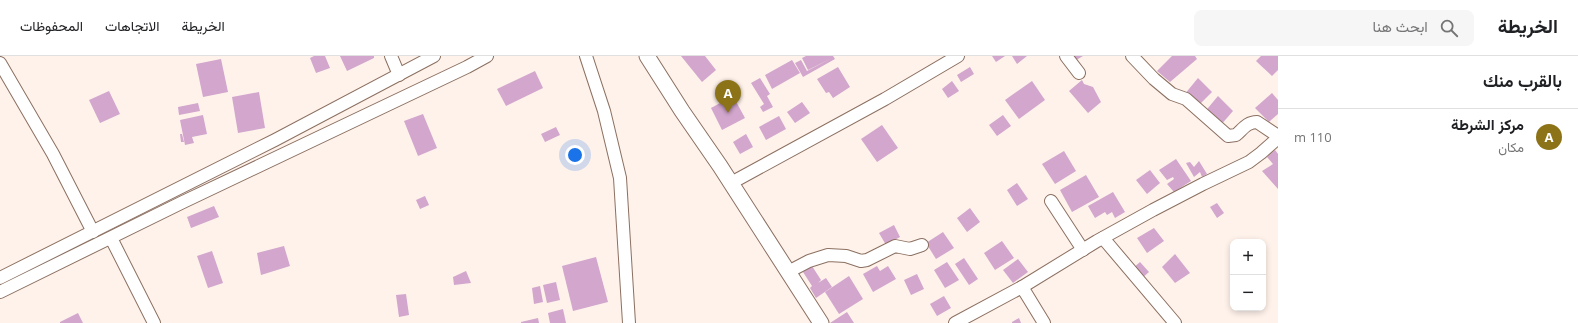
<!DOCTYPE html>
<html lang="ar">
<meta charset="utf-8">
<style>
body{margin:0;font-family:"Open Sans",Vazirmatn,sans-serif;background:#f6f6f6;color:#202124;direction:rtl}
.controls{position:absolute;right:12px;bottom:12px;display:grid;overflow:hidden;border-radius:8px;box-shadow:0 2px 6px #0003}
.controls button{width:36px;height:36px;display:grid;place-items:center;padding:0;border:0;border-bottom:1px solid #e0e0e0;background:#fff;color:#202124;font:20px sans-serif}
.you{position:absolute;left:575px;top:99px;width:14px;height:14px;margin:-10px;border:3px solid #fff;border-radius:50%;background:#1a73e8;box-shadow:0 0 0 6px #1a73e833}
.badge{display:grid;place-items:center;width:26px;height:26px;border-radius:50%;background:#8c7317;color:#fff;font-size:13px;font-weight:700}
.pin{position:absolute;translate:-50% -33px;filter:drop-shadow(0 1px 2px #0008)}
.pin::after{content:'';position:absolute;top:21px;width:14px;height:12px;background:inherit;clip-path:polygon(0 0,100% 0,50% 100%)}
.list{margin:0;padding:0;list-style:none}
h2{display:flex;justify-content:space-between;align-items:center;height:52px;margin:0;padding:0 16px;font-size:17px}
h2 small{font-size:13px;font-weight:400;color:#757577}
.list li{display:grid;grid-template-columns:26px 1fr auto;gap:12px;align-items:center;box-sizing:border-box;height:56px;padding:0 16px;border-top:1px solid #e0e0e0}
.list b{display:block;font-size:15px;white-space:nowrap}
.list p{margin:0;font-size:13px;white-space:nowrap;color:#757577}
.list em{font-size:13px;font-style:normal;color:#757577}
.icon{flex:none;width:22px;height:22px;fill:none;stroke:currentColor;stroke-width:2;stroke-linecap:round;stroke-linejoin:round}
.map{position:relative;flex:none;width:1278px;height:267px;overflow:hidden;direction:ltr}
header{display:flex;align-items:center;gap:24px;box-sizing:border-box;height:56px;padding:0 20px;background:#fff;border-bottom:1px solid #e0e0e0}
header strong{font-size:19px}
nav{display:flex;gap:22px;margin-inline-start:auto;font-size:14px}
.search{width:280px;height:36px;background:#f6f6f6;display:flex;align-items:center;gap:10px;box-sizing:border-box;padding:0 14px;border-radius:8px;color:#757577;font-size:15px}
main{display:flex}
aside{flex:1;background:#fff}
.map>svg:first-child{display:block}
</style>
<header>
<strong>الخريطة</strong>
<div class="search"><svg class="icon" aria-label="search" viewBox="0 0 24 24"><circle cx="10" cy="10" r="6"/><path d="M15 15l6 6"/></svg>ابحث هنا</div>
<nav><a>الخريطة</a><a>الاتجاهات</a><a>المحفوظات</a></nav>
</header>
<main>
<aside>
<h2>بالقرب منك<small></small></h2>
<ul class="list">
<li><span class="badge">A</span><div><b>مركز الشرطة</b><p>مكان</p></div><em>110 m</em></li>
</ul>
</aside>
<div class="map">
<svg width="1278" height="267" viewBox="0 0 1278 267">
<rect width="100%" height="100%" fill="#fff2eb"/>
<g fill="#d2a6cd">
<polygon points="314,0 325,0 330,12 316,17 310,2"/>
<polygon points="340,0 374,0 374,2 347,15"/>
<polygon points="681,0 705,0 716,14 702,26"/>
<polygon points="806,0 833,0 835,3 803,21 795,7 801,4 807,15 832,2 808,14 802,2"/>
<polygon points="992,0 1005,0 996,6"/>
<polygon points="1012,0 1027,0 1017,8"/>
<polygon points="1073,0 1083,0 1073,6"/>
<polygon points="1172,0 1195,0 1197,3 1170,26 1157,15"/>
<polygon points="1261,0 1278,0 1278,14 1272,20 1256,5"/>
<polygon points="221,3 228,36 203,41 196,8"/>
<polygon points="792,4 800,17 772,33 765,19"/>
<polygon points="838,11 850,31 833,42 829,36 826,37 817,23"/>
<polygon points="970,11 974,18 961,26 957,19"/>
<polygon points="535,15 543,32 506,50 497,33"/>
<polygon points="760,22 770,38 767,40 773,51 763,56 760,51 764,48 751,27"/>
<polygon points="1198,22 1212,36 1197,51 1184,39"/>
<polygon points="1082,24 1084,28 1093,31 1101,46 1088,57 1069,35"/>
<polygon points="952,25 959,35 948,42 942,33"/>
<polygon points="1032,25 1045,44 1019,63 1005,44"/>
<polygon points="109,35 120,58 100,67 89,44"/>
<polygon points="259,36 265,72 238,77 232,41"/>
<polygon points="1272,37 1278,44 1278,58 1269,66 1255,52"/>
<polygon points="733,40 745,62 722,74 711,52"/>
<polygon points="1218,40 1233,55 1220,70 1203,58"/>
<polygon points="802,46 810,57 795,67 787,56"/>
<polygon points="198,47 200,55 179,59 178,51"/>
<polygon points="423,58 437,92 418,100 404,65"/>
<polygon points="203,59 207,78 192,81 194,87 185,89 180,64"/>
<polygon points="1003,59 1011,70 997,80 989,69"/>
<polygon points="779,60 786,73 766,84 759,71"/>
<polygon points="882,69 898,92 877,106 861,83"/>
<polygon points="556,71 560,79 545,86 541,78"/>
<polygon points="180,78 182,78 184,86 181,86"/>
<polygon points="746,78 753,91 740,98 733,86"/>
<polygon points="1275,94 1278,98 1278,133 1262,115 1273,108 1267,101"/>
<polygon points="1064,95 1076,115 1055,128 1042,108"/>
<polygon points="1176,103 1191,125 1174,136 1167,128 1174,123 1173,121 1167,124 1159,114"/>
<polygon points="1199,105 1207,118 1202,121 1200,116 1194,121 1186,107 1190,106 1194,111"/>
<polygon points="1150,114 1160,127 1147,138 1136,124"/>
<polygon points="1086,119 1099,141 1072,156 1060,134"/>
<polygon points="1017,127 1028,143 1017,150 1007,134"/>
<polygon points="1113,136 1125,156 1115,162 1112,156 1107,159 1105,156 1095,162 1088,150"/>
<polygon points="425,140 429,149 420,153 416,144"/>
<polygon points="1217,147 1224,157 1217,162 1210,151"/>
<polygon points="214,150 219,161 191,172 187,161"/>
<polygon points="970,152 980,166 967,176 957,162"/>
<polygon points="894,169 900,181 886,189 879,177"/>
<polygon points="1154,172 1164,185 1147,197 1137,182"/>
<polygon points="943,176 954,192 936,203 926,187"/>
<polygon points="1002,185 1014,202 995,214 984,197"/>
<polygon points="284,190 290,210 261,219 257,197"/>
<polygon points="212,195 223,227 208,232 197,200"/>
<polygon points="1175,198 1190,217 1175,227 1162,211"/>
<polygon points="596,201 608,246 573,255 562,210"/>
<polygon points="964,202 978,223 969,229 955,208"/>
<polygon points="1018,203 1028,216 1013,227 1003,214"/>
<polygon points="947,206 959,224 945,232 934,214"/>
<polygon points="1140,206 1149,216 1141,223 1132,213"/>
<polygon points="812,210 821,224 818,227 826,222 832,231 816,242 810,232 812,230 803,216"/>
<polygon points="877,210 880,215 888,210 896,223 873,236 863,218"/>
<polygon points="466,215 471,227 454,229 453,221"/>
<polygon points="917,218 924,233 911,239 904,224"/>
<polygon points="849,220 863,243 839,258 825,236"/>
<polygon points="556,226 560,244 547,247 543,229"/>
<polygon points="540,230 543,246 534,248 532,232"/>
<polygon points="406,238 409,259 399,261 396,239"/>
<polygon points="944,240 951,252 937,260 930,248"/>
<polygon points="563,253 566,267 550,267 548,257"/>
<polygon points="847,256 854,267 830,267"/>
<polygon points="78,257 83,267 60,267 60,266"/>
<polygon points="538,262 539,267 521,267 521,266"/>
<polygon points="1019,262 1021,267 1012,267 1012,266"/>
</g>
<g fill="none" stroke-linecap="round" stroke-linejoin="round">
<g stroke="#8b7061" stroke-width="14">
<g id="minor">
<polyline points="391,0 399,19"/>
<polyline points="586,0 604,55 620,122 629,267"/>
<polyline points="1066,0 1079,17"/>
<path d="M1132,0L1154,23L1172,38L1186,43L1228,80L1236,79C1243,73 1247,66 1257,66L1278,80"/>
<polyline points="0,7 53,98 93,176"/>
<polyline points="731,127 885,43 958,0"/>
<polyline points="1051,145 1083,194"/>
<polyline points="111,182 154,267"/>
<polyline points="1103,182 1175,267"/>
<polyline points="788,216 809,205 828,199 846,200 861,205 867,204 895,190 910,193 922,189"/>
<polyline points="0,222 275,84 434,0"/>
<polyline points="1022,231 1044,267"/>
<polyline points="0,236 183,146 467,11 487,0"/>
<polyline points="955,267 1022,231 1097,185 1153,154 1203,128 1249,106 1261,97 1278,82"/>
</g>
</g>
<g stroke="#8b7061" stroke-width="17">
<polyline id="major" points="647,0 682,55 720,110 821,267"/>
</g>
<use href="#minor" stroke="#fff" stroke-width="12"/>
<use href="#major" stroke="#fff" stroke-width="15"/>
</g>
</svg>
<div class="controls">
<button>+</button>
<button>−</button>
</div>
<div class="you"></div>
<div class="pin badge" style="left:728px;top:57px">A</div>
</div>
</main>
